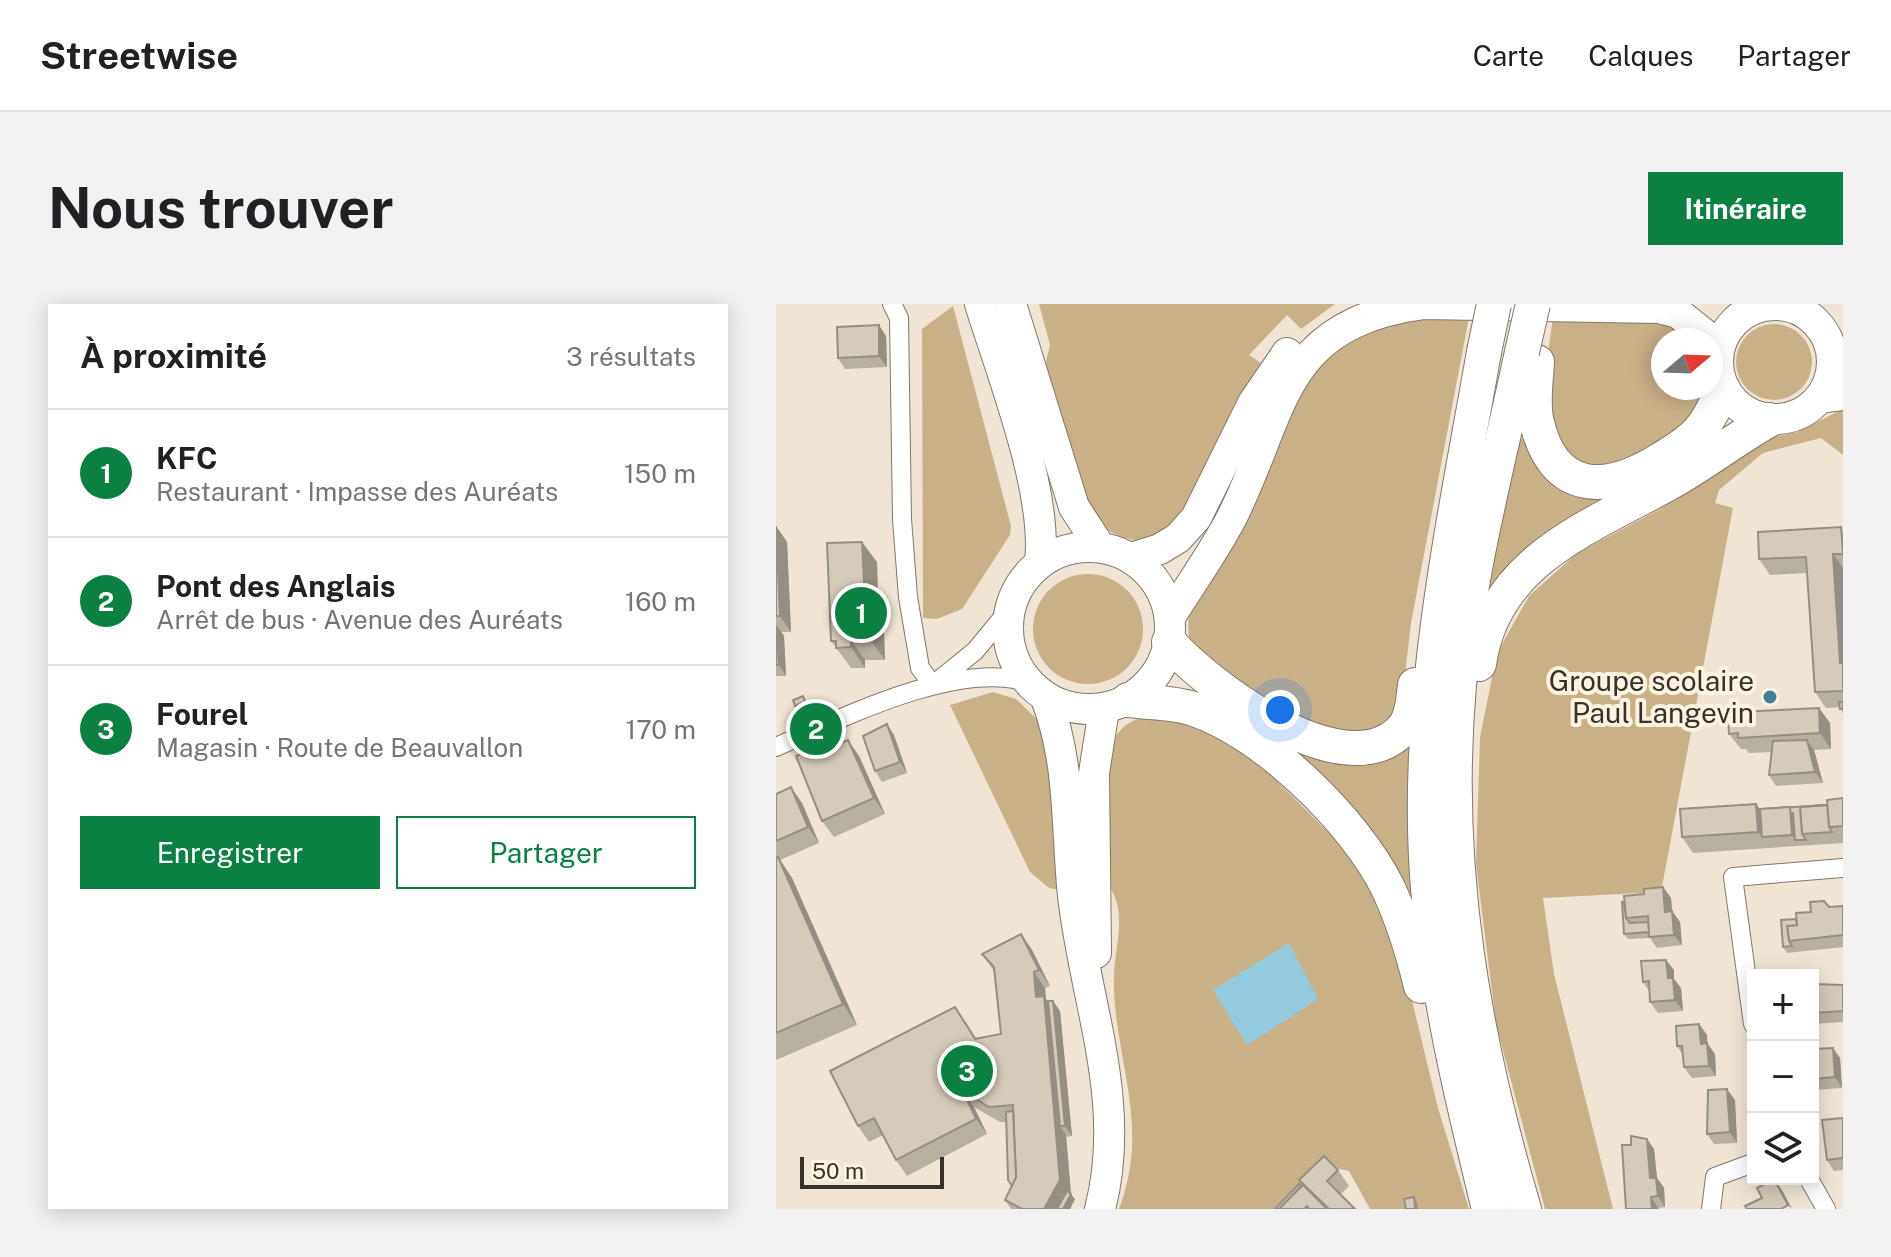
<!DOCTYPE html>
<html lang="fr">
<meta charset="utf-8">
<style>
body{margin:0;font-family:"Public Sans",sans-serif;background:#f2f2f2;color:#202124}
.controls{position:absolute;right:24px;bottom:24px;display:grid;overflow:hidden;border-radius:0px;box-shadow:0 4px 20px #0003}
.controls button{width:72px;height:72px;display:grid;place-items:center;padding:0;border:0;border-bottom:2px solid #e0e0e0;background:#fff;color:#202124;font:40px sans-serif}
.compass{position:absolute;left:875px;top:24px;width:72px;height:72px;border-radius:50%;background:#fff;box-shadow:0 4px 20px #0003;rotate:71deg}
.scale{position:absolute;left:24px;bottom:20px;width:144px;box-sizing:border-box;padding-left:8px;border:4px solid #35312b;border-top:0;font-size:22px;line-height:28px;white-space:nowrap;color:#35312b;-webkit-text-stroke:6px #fdf3e1;paint-order:stroke}
.you{position:absolute;left:504px;top:406px;width:28px;height:28px;margin:-20px;border:6px solid #fff;border-radius:50%;background:#1a73e8;box-shadow:0 0 0 12px #1a73e833}
.badge{display:grid;place-items:center;width:52px;height:52px;border-radius:50%;background:#0b8043;color:#fff;font-size:26px;font-weight:700}
.pin{position:absolute;translate:-50% -50%;border:4px solid #fff;box-shadow:0 2px 8px #0006}
.list{margin:0;padding:0;list-style:none}
h2{display:flex;justify-content:space-between;align-items:center;height:104px;margin:0;padding:0 32px;font-size:34px}
h2 small{font-size:26px;font-weight:400;color:#757577}
.list li{display:grid;grid-template-columns:52px 1fr auto;gap:24px;align-items:center;box-sizing:border-box;height:128px;padding:0 32px;border-top:2px solid #e0e0e0}
.list b{display:block;font-size:30px;white-space:nowrap}
.list p{margin:0;font-size:26px;white-space:nowrap;color:#757577}
.list em{font-size:26px;font-style:normal;color:#757577}
.actions{display:flex;gap:16px;padding:24px 32px}
.actions a{flex:1;padding:18px 0;border:2px solid #0b8043;border-radius:0px;text-align:center;font-size:28px;color:#0b8043}
.actions .main{background:#0b8043;color:#fff}
.icon{flex:none;width:44px;height:44px;fill:none;stroke:currentColor;stroke-width:2;stroke-linecap:round;stroke-linejoin:round}
.map{position:relative;flex:none;width:1067px;height:905px;overflow:hidden;border-radius:0px}
header{display:flex;align-items:center;gap:48px;box-sizing:border-box;height:112px;padding:0 40px;background:#fff;border-bottom:2px solid #e0e0e0}
header strong{font-size:38px}
nav{display:flex;gap:44px;margin-inline-start:auto;font-size:28px}
.intro{display:flex;align-items:center;justify-content:space-between;box-sizing:border-box;height:192px;padding:0 48px}
h1{margin:0;font-size:56px}
.button{padding:20px 36px;border-radius:0px;background:#0b8043;color:#fff;font-size:28px;font-weight:700}
main{display:flex;gap:48px;padding:0 48px}
aside{flex:1;background:#fff;border-radius:0px;box-shadow:0 4px 20px #0003}
.map>svg:first-child{display:block}
</style>
<header>
<strong>Streetwise</strong>
<nav><a>Carte</a><a>Calques</a><a>Partager</a></nav>
</header>
<div class="intro"><h1>Nous trouver</h1><a class="button">Itinéraire</a></div>
<main>
<aside>
<h2>À proximité<small>3 résultats</small></h2>
<ul class="list">
<li><span class="badge">1</span><div><b>KFC</b><p>Restaurant · Impasse des Auréats</p></div><em>150 m</em></li>
<li><span class="badge">2</span><div><b>Pont des Anglais</b><p>Arrêt de bus · Avenue des Auréats</p></div><em>160 m</em></li>
<li><span class="badge">3</span><div><b>Fourel</b><p>Magasin · Route de Beauvallon</p></div><em>170 m</em></li>
</ul>
<div class="actions"><a class="main">Enregistrer</a><a>Partager</a></div>
</aside>
<div class="map">
<svg width="1067" height="905" viewBox="0 0 1067 905">
<rect width="100%" height="100%" fill="#f0e5d4"/>
<g fill="#c9b187">
<path d="M263,0H559L525,25L511,11L473,51L491,63C471,98 413,218 382,233C360,243 337,230 319,219L269,62L274,41Z"/>
<polygon points="177,2 235,222 234,231 186,305 161,315 147,314 146,25"/>
<polygon points="694,8 635,319 625,405 586,433 535,421 453,377 413,342 412,307 519,77 603,17"/>
<path d="M778,8L895,18L919,36H887V84H929C920,136 867,151 824,167C814,162 798,158 789,150C761,125 772,42 778,8Z"/>
<circle cx="998" cy="58" r="38"/>
<polygon points="1067,105 1067,151 1045,134 987,149 943,186 939,199 957,204 885,588 767,594 778,670 837,905 769,905 720,720 700,560 704,433 721,349 753,292 801,249 886,204 982,136 1021,128"/>
<polygon points="742,135 750,135 824,193 825,203 717,286 710,285"/>
<circle cx="312" cy="325" r="55"/>
<polygon points="217,388 240,395 269,423 289,587 273,584 254,568 174,401"/>
<path d="M369,412L438,423L481,457L580,556L624,647L662,804L693,905H594L573,867L547,861L501,905H343C350,887 355,864 356,844C359,786 336,729 338,671C339,641 352,607 332,581L333,451C339,428 346,420 369,412Z"/>
<polygon points="637,437 642,606 517,458 524,443"/>
</g>
<polygon fill="#93cae0" points="513,639 542,695 471,741 437,686"/>
<g fill="none" stroke-linecap="round" stroke-linejoin="round">
<g stroke="#807767" stroke-width="20">
<g id="street">
<polyline points="116,0 123,14 126,215 132,293 144,364 157,381"/>
<polyline points="162,377 199,347 233,306"/>
<path d="M0,443C66,414 181,356 251,378"/>
<polyline points="977,720 957,573 1067,564"/>
<polyline points="1033,875 1050,905"/>
<polyline points="935,905 939,873 977,859"/>
</g>
</g>
<g stroke="#807767" stroke-width="28">
<g id="secondary">
<polyline points="1055,44 1067,50"/>
<polyline points="1043,96 1067,93"/>
</g>
</g>
<g stroke="#807767" stroke-width="32">
<g id="primary">
<path d="M204,0C226,71 272,187 264,258"/>
<polyline points="235,0 298,203 324,243"/>
<circle cx="999" cy="58" r="57"/>
<circle cx="313" cy="324" r="81"/>
<polyline points="355,254 384,245 402,234 420,214 477,99 511,49"/>
<path d="M394,313C414,281 437,249 455,215C510,107 501,20 648,0L883,4L902,9L943,42"/>
<path d="M270,394C295,460 290,524 297,592C309,698 352,798 324,905"/>
<polyline points="320,649 318,469 328,405"/>
</g>
</g>
<g stroke="#807767" stroke-width="36">
<g id="highway">
<path d="M708,48C677,225 637,403 652,584C661,693 687,799 713,905"/>
<path d="M746,48C723,158 692,268 683,381C667,561 697,733 748,905"/>
<path d="M761,58C760,78 756,100 761,119C778,191 831,189 884,156C898,147 912,140 923,127C934,115 940,100 947,85"/>
<path d="M393,338C432,383 574,489 628,423C637,412 637,395 639,381"/>
<path d="M703,360C717,256 815,223 895,178C929,159 959,135 993,116"/>
<path d="M352,396C374,399 397,398 418,405C488,428 580,518 612,584C627,616 637,649 645,682"/>
</g>
</g>
<use href="#street" stroke="#fff" stroke-width="18"/>
<use href="#secondary" stroke="#fff" stroke-width="26"/>
<use href="#primary" stroke="#fff" stroke-width="30"/>
<use href="#highway" stroke="#fff" stroke-width="34"/>
<g stroke="#807767" stroke-width="36" stroke-linecap="butt">
<g id="highway-bridge">
<polyline points="708,48 718,0"/>
<polyline points="746,48 757,0"/>
</g>
</g>
<use href="#highway-bridge" stroke="#fff" stroke-width="34"/>
</g>
<g fill="#b7afa0">
<polygon points="110,32 111,63 69,65 62,54"/>
<polygon points="0,222 11,238 15,328 6,328 8,332 10,372 0,372"/>
<polygon points="1067,226 1067,410 1064,403 1050,404 1039,388 1031,269 994,271 983,255"/>
<polygon points="101,258 102,291 107,298 109,356 89,356 89,364 75,364 55,337"/>
<polygon points="27,392 33,403 23,407 19,402"/>
<polygon points="1043,404 1054,419 1055,445 1038,446 1047,479 1000,482 993,471 996,448 973,449 970,445 965,445 953,430"/>
<polygon points="118,431 131,469 106,478 99,467"/>
<polygon points="31,448 34,451 83,452 109,510 58,533 46,517"/>
<polygon points="0,490 26,499 43,539 4,556 16,574 81,721 0,756"/>
<polygon points="1067,494 1067,539 917,549 906,533 980,500 984,505 1051,501"/>
<polygon points="887,583 895,594 896,607 904,618 906,641 881,644 874,634 852,635 848,630 846,598"/>
<polygon points="1067,602 1067,643 1011,649 1007,643 1020,615 1035,608 1053,603"/>
<polygon points="245,630 256,646 274,682 269,684 270,695 272,697 277,697 284,707 296,832 291,833 290,831 295,890 299,895 294,905 235,905 229,896 236,882 230,818 224,818 198,803 211,830 131,872 120,856 107,831 93,838 82,822 190,718 200,734 225,730 218,667 206,650"/>
<polygon points="898,666 898,675 905,684 907,707 882,709 874,698 873,687 867,678"/>
<polygon points="1037,680 1067,681 1067,718 1037,720"/>
<polygon points="923,720 931,731 931,739 939,750 940,772 916,774 908,763 907,751 901,742"/>
<polygon points="1037,745 1064,754 1066,784 1037,786"/>
<polygon points="959,796 961,839 938,840 931,830"/>
<polygon points="1067,814 1067,866 1058,867 1051,856"/>
<polygon points="871,835 878,845 881,874 888,884 889,903 882,904 883,905 850,905 855,841"/>
<polygon points="562,866 573,882 565,890 579,905 499,905 527,881 523,876"/>
</g>
<g fill="#958e82">
<polygon points="103,21 110,32 111,63 103,52"/>
<polygon points="0,222 11,238 15,328 4,312"/>
<polygon points="86,238 101,258 102,291 107,298 109,356 94,335 88,278"/>
<polygon points="1057,250 1067,264 1067,363 1064,359"/>
<polygon points="1,322 8,332 10,372 3,361"/>
<polygon points="75,336 89,356 89,364 75,343"/>
<polygon points="1043,404 1054,419 1055,445 1044,429"/>
<polygon points="111,420 118,431 131,469 124,458"/>
<polygon points="72,436 83,452 109,510 98,494"/>
<polygon points="1031,436 1038,446 1047,479 1039,468"/>
<polygon points="15,483 26,499 43,539 32,523"/>
<polygon points="980,500 991,516 986,533 982,528"/>
<polygon points="1014,503 1021,514 1019,536 1016,531"/>
<polygon points="2,553 16,574 81,721 67,700"/>
<polygon points="887,583 895,594 897,619 889,608"/>
<polygon points="896,607 904,618 906,641 898,631"/>
<polygon points="245,630 256,646 274,682 263,666"/>
<polygon points="890,656 898,666 898,675 905,684 907,707 899,696 892,674"/>
<polygon points="258,668 269,684 270,695 277,705 277,697 284,707 296,832 289,822 284,822 290,831 295,891 299,895 294,905 268,905 260,693"/>
<polygon points="923,720 931,731 932,750 925,740"/>
<polygon points="931,739 939,750 940,772 933,762"/>
<polygon points="1057,744 1064,754 1066,784 1059,773"/>
<polygon points="951,785 959,796 961,839 954,828"/>
<polygon points="187,787 198,803 211,830 200,815"/>
<polygon points="871,835 878,845 881,874 888,884 889,903 882,892 874,874"/>
<polygon points="998,875 1006,886 1016,905 1012,901"/>
<polygon points="638,893 641,899 642,905 639,905"/>
<polygon points="875,893 882,904 883,905 876,905"/>
</g>
<g fill="#d5cbba" stroke="#958e82" stroke-width="2">
<polygon points="103,21 103,52 62,54 61,23"/>
<polygon points="0,222 4,312 0,312"/>
<polygon points="1065,223 1067,250 1057,250 1064,359 1067,359 1067,387 1039,388 1030,253 983,255 982,228"/>
<polygon points="86,238 88,278 93,278 94,335 75,336 75,343 60,344 60,337 55,337 51,239"/>
<polygon points="0,322 3,361 0,361"/>
<polygon points="27,392 29,398 19,402 17,396"/>
<polygon points="1063,398 1067,398 1067,405 1064,405"/>
<polygon points="1043,404 1044,429 962,434 962,429 953,430 952,412 962,412 961,408"/>
<polygon points="111,420 124,458 99,467 87,432"/>
<polygon points="72,436 98,494 46,517 20,452 31,448 33,452"/>
<polygon points="1031,436 1039,468 993,471 997,437"/>
<polygon points="15,483 32,523 0,537 0,490"/>
<polygon points="1067,494 1067,522 1053,523 1051,496"/>
<polygon points="980,500 982,528 906,533 904,505"/>
<polygon points="1051,501 1053,523 1056,528 1026,530 1024,503"/>
<polygon points="1051,501 1024,503 1026,530 1030,536 1019,536 1017,509 1014,509 1014,503 987,505"/>
<polygon points="1014,503 1016,531 986,533 984,505"/>
<polygon points="2,553 67,700 0,729 0,554"/>
<polygon points="887,583 889,608 896,607 898,631 873,633 872,612 850,614 848,592 868,590 868,585"/>
<polygon points="1048,597 1053,603 1067,602 1067,631 1013,637 1011,622 1021,621 1020,609 1035,608 1034,598"/>
<polygon points="846,598 848,598 850,614 854,619 872,618 873,628 848,630"/>
<polygon points="1020,615 1021,621 1011,622 1013,637 1016,642 1007,643 1005,616"/>
<polygon points="245,630 263,666 258,668 260,693 268,692 284,876 268,905 246,905 229,896 240,873 237,801 213,803 187,787 200,815 120,856 98,814 82,822 54,767 179,703 199,735 225,730 218,663 206,650"/>
<polygon points="890,656 892,674 897,674 899,696 874,698 873,677 867,678 865,657"/>
<polygon points="1037,680 1067,681 1067,707 1037,709"/>
<polygon points="272,697 277,697 289,822 284,822"/>
<polygon points="923,720 925,740 931,739 933,762 908,763 906,742 901,742 900,722"/>
<polygon points="1057,744 1059,773 1037,775 1037,745"/>
<polygon points="951,785 954,828 931,830 932,786"/>
<polygon points="237,807 240,873 236,882 232,876 230,808"/>
<polygon points="1067,814 1067,854 1051,856 1046,816"/>
<polygon points="855,832 871,835 874,874 880,874 881,884 882,892 875,893 876,905 850,905 846,841 855,841"/>
<polygon points="548,852 562,866 551,877 579,905 553,905 523,876"/>
<polygon points="998,875 1012,901 1005,905 971,905 969,902 986,894 981,884"/>
<polygon points="523,880 525,882 503,905 499,905"/>
<polygon points="527,881 551,905 533,905 531,902 528,905 503,905"/>
<polygon points="291,887 295,890 287,905 281,905"/>
<polygon points="638,893 639,905 630,905 628,895"/>
</g>
<circle fill="#437f96" stroke="#fdf3e1" stroke-width="3" cx="994" cy="393" r="8"/>
<g text-anchor="middle" stroke-width="8" stroke-linejoin="round" paint-order="stroke">
<g font-size="28" fill="#35312b" stroke="#fdf3e1" text-anchor="end">
<text x="978" y="387">Groupe scolaire<tspan x="978" dy="32">Paul Langevin</tspan></text>
</g>
</g>
</svg>
<div class="controls">
<button>+</button>
<button>−</button>
<button><svg class="icon" aria-label="layers" viewBox="0 0 24 24"><path d="M12 4l9 5-9 5-9-5zM3 14l9 5 9-5"/></svg></button>
</div>
<svg class="compass" viewBox="-18 -18 36 36"><path d="M0-13l5 13h-10z" fill="#e53935"/><path d="M0 13l5-13h-10z" fill="#757577"/></svg>
<div class="scale">50 m</div>
<div class="you"></div>
<div class="pin badge" style="left:85px;top:309px">1</div>
<div class="pin badge" style="left:40px;top:425px">2</div>
<div class="pin badge" style="left:191px;top:767px">3</div>
</div>
</main>
